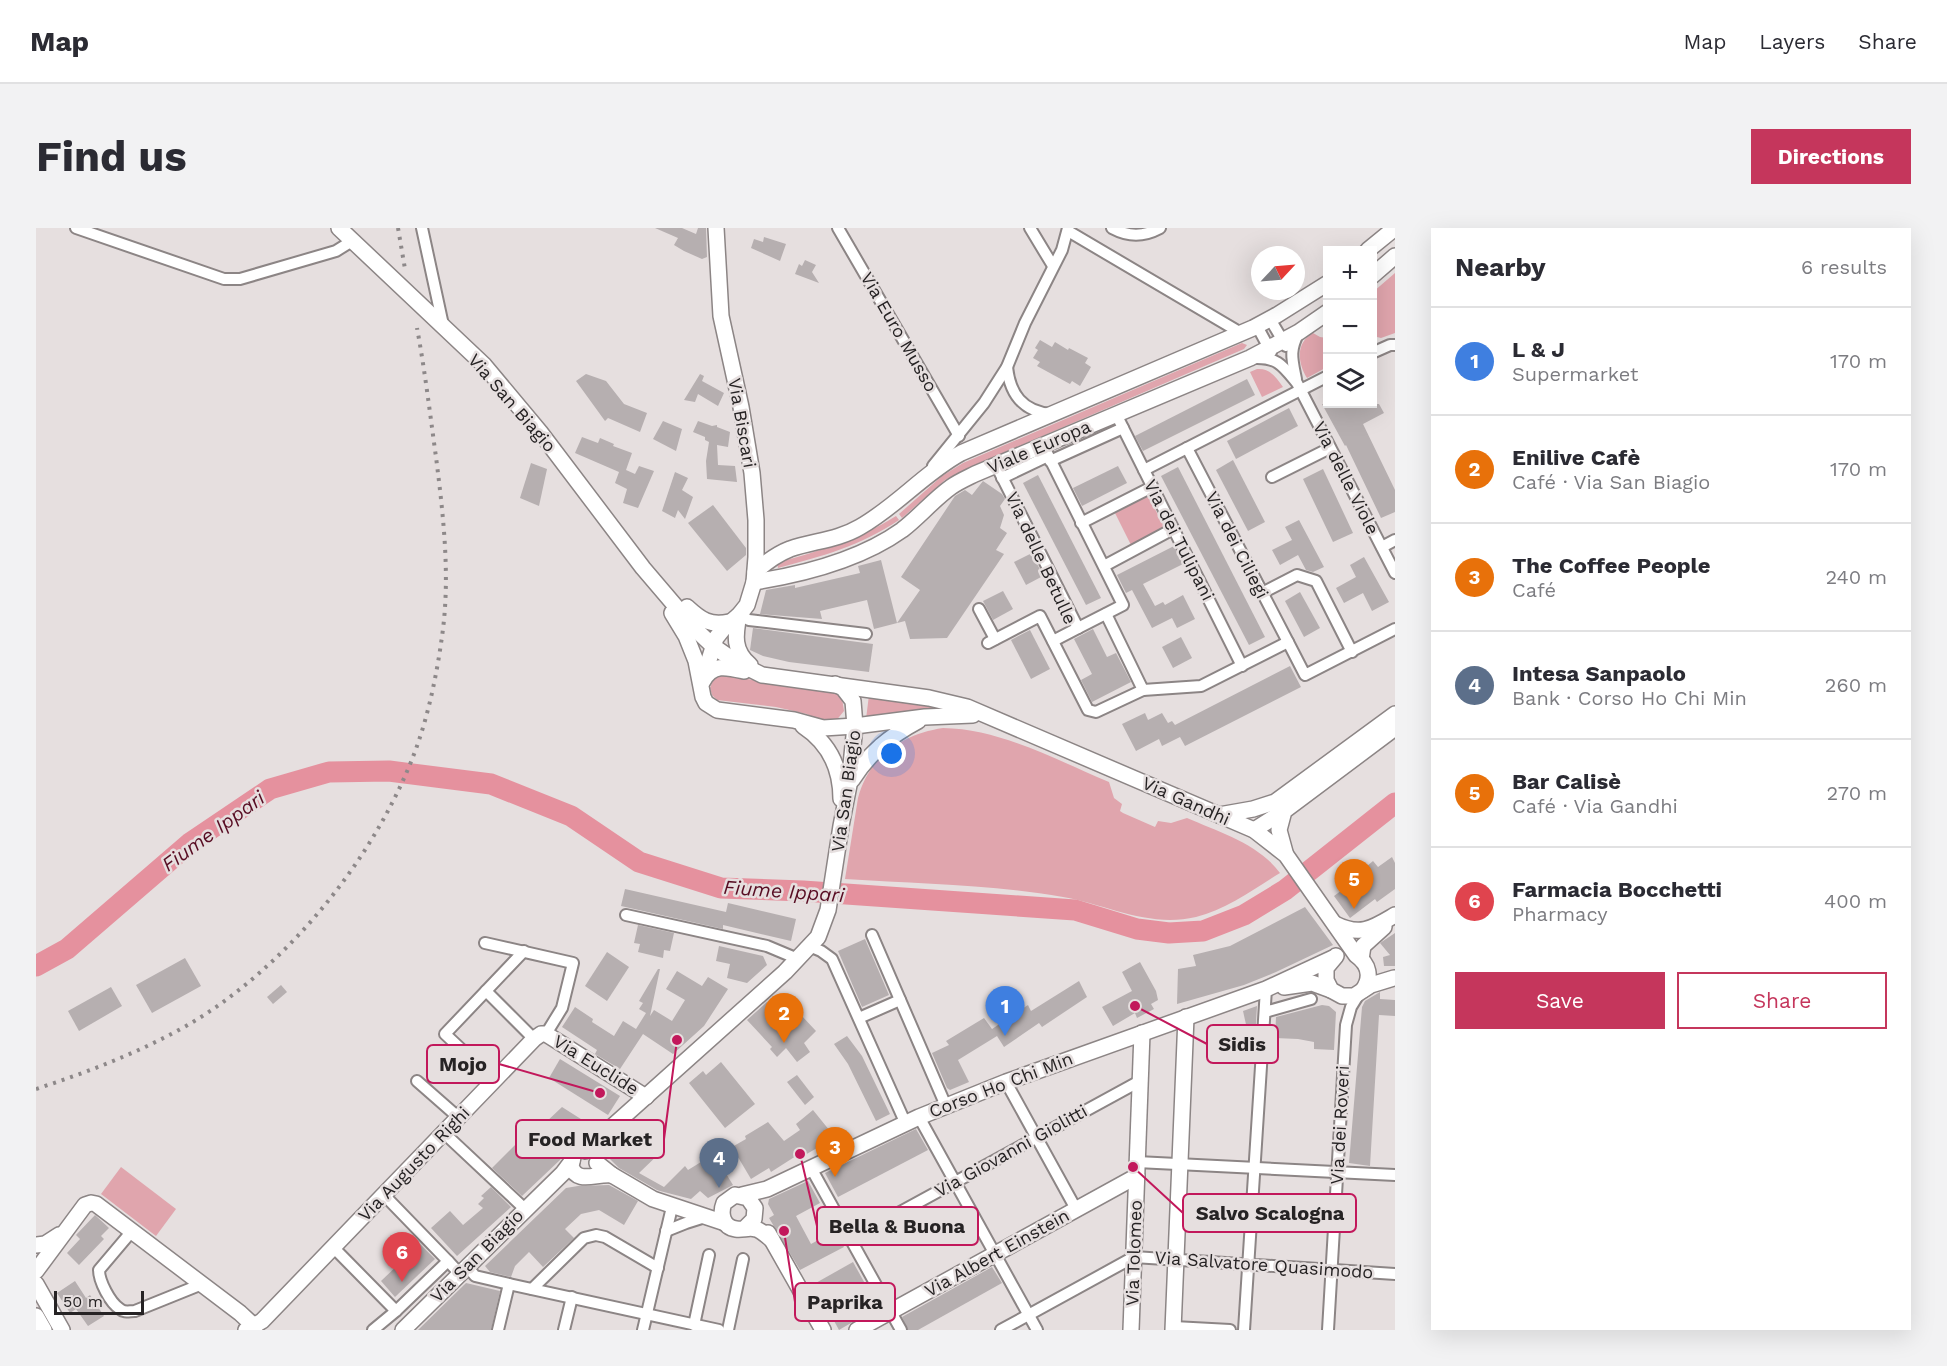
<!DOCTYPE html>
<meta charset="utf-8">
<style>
body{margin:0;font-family:"Work Sans",sans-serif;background:#f2f2f3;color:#2b2b33}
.controls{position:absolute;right:18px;top:18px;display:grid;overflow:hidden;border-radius:0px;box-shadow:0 6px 24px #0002}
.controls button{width:54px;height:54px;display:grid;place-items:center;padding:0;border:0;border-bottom:2px solid #e1e1e2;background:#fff;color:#2b2b33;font:30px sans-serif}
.compass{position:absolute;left:1215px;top:18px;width:54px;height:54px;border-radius:50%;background:#fff;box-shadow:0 6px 24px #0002;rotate:64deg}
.scale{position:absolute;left:18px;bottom:15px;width:90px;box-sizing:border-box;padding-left:6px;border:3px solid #262324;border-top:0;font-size:16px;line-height:21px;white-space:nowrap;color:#262324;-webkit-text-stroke:4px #e6dfdf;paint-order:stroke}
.you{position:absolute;left:856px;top:526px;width:21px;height:21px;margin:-15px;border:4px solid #fff;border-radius:50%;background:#1a73e8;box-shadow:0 0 0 9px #1a73e833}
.badge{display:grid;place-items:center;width:39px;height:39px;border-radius:50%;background:#c5365c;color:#fff;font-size:20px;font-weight:700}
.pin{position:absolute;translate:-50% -50px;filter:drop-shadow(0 2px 3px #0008)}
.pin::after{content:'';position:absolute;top:32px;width:21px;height:18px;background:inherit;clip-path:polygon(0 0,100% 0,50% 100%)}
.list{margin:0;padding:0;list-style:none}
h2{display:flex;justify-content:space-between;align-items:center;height:78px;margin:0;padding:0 24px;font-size:26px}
h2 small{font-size:20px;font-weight:400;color:#7c7c81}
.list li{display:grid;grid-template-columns:39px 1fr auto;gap:18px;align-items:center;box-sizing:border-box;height:108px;padding:0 24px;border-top:2px solid #e1e1e2}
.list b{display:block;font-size:22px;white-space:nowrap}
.list p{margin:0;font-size:20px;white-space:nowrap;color:#7c7c81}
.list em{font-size:20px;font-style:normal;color:#7c7c81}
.actions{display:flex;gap:12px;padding:18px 24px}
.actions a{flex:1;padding:14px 0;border:2px solid #c5365c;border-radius:0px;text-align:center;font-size:21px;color:#c5365c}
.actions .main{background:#c5365c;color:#fff}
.icon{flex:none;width:33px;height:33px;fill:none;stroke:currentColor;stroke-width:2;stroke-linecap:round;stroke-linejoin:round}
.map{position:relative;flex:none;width:1359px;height:1102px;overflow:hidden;border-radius:0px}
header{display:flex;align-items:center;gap:36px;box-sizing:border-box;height:84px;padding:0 30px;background:#fff;border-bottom:2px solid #e1e1e2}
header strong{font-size:28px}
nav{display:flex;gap:33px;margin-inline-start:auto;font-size:21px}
.intro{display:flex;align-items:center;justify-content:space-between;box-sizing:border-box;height:144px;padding:0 36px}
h1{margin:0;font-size:42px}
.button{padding:15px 27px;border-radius:0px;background:#c5365c;color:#fff;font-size:21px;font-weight:700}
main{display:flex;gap:36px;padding:0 36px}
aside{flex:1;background:#fff;border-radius:0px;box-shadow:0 6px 24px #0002}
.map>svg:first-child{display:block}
</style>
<header>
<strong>Map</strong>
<nav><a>Map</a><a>Layers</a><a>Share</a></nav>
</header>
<div class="intro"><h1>Find us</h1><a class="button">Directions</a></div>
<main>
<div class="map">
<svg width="1359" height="1102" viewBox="0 0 1359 1102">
<rect width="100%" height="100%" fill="#e6dfdf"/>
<g fill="#e0a5ad">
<polygon points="1359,45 1359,105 1345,110 1337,108 1337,64"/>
<path d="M1277,105L1284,109L1291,110V139L1271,150C1262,135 1259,115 1277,105Z"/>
<polygon points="1206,115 1211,117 1208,121 930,241 909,252 866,290 863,286 906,248 927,235"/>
<path d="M1221,141C1234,140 1240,149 1247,159L1226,169L1214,144Z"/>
<polygon points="1112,268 1129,300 1095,317 1079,285"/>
<path d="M860,288L863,292C824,318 787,328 742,340L741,335C785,322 820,313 860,288Z"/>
<polygon points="684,447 692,447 742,457 799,464 806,470 808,483 799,494 784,493 771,486 740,479 681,472 676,467 674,460 677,452"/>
<polygon points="833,467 897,477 900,480 830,491"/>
<path d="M907,500C965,501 1020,532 1073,554L1078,570L1086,576L1084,583L1087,585L1119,599L1122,593L1135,595L1151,590C1183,604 1223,616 1244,645C1218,661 1190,682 1160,689C1113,700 1072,677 1027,669C956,656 881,656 809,651L822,570C833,528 867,506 907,500Z"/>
<polygon points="85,939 140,981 120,1008 65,966"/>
</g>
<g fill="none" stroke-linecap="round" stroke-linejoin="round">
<polyline stroke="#e5919e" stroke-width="21" points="0,738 31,721 154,615 234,561 293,544 353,543 455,556 535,588 603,634 685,660 767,663 1039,682 1101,701 1133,705 1167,703 1208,687 1249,662 1359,575"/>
</g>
<g fill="#b6afb0">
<polygon points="619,0 646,0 660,6 662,0 670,0 671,29 666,31 648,23 638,17 642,10"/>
<polygon points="728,9 750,16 744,33 715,20 718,11 727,14"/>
<polygon points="769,32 780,37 776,44 783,55 759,46 763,36 766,38"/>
<polygon points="1004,112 1016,119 1019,114 1032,122 1033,120 1052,130 1049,135 1055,139 1044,158 1036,153 1034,156 1001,138 1004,134 997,130 1002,122 999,120"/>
<polygon points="550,146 570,153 588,176 611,185 604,204 572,190 569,193 540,153"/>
<polygon points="664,146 668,148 666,153 688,165 682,178 662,166 659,174 648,172"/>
<polygon points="1211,151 1219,167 1107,223 1099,208"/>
<polygon points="1286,176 1343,176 1348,185 1327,196 1359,262 1359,284 1345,290 1310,217 1309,218"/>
<polygon points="1253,180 1262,198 1200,231 1191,213"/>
<polygon points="627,193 646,201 640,223 617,211"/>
<polygon points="662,193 676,198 681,197 681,199 694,204 692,219 681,217 682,237 699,238 701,254 671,251 670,233 673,214 669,212 669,209 657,204"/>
<polygon points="546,209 562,215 564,210 578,216 577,218 596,225 590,242 599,246 603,238 618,243 602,280 587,275 591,261 579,255 583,244 539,225"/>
<polygon points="1197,232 1229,294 1212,303 1180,242"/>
<polygon points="495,235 511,241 503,278 484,270"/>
<polygon points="1082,238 1091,255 1046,278 1037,260"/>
<polygon points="1142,239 1229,409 1213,417 1125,248"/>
<polygon points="1287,241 1317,305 1297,314 1267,251"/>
<polygon points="639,244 652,250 646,262 657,269 649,291 642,282 639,290 626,283"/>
<polygon points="1002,247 1065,370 1050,377 987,255"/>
<polygon points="947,253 966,266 969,271 964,278 968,287 964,300 971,305 960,322 968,326 911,410 874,411 869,393 838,401 831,372 784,383 786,391 724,386 730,362 759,357 759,360 824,345 822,338 845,332 861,395 884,362 865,349 919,268 929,262 936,267"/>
<polygon points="677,277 710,320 710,327 691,343 652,295"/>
<polygon points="1263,292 1288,339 1277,344 1270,342 1262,327 1244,337 1236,322 1256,312 1249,299"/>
<polygon points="1138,318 1147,336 1107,356 1119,378 1127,374 1129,377 1147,367 1159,391 1141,400 1136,390 1116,400 1096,362 1090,365 1081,347"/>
<polygon points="996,325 1007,348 990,357 978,334"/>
<polygon points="1328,329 1353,374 1336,383 1327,365 1308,375 1300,360 1320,349 1314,337"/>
<polygon points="967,363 977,381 957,392 947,373"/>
<polygon points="1264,364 1284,400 1268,409 1249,373"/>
<polygon points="717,400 837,416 833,444 753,434 727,428 714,422"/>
<polygon points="1057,401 1071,429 1080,425 1095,454 1056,474 1045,452 1056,446 1038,411"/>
<polygon points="994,402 1014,441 995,451 975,412"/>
<polygon points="1145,409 1156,430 1137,440 1126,419"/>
<polygon points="1254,438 1265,459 1149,518 1144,509 1126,518 1123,511 1100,523 1086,496 1109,485 1112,492 1126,485 1132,495 1136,493 1139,497"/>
<polygon points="1356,629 1359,635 1359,661 1341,674 1339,671 1314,690 1298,668 1325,648 1323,645 1337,633 1342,639"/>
<polygon points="589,661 690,684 692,675 760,691 755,713 687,697 687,701 585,678"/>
<polygon points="1269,679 1297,717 1240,744 1208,757 1141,776 1142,741 1160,738 1157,727 1194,718"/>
<polygon points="602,697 638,705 634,723 628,722 627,730 602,724 604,716 598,715"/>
<polygon points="1359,705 1359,738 1348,738 1347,729 1354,727 1344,715"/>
<polygon points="829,711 853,767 826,779 802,723"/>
<polygon points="683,718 727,728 731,737 711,755 691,750 694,736 680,733"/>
<polygon points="571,724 593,739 571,773 549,758"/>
<polygon points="149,730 165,758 116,785 100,757"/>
<polygon points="1104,734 1120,763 1122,772 1115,776 1118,781 1101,790 1099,785 1077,798 1066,779 1096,763 1086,744"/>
<polygon points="622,741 624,741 614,788 618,782 636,793 649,772 630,761 641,743 666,758 672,749 692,761 668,798 637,826 607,806 584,841 559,826 561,822 526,799 539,779 557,791 556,794 578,808 587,793 600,801 610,785 603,781 607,775 603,773"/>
<polygon points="1043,753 1051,769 1006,799 1003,795 968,819 961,808 922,832 933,854 914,862 911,860 896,825 913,817 910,813 948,790 956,801 992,777 995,783"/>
<polygon points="245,757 251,764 237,776 231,769"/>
<polygon points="75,759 86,778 43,803 32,783"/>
<polygon points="1344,764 1344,771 1359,772 1359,788 1343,787 1334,938 1313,935 1326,779 1329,773"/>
<polygon points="731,774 753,798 765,787 780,803 768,815 774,824 761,834 750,820 741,829 734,821 736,819 711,792"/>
<polygon points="1286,777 1293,778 1300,784 1298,822 1278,821 1278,814 1262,811 1239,810 1240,789"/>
<polygon points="1221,778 1218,828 1217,828 1207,783"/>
<polygon points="811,808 826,828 854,886 840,893 812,836 798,816"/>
<polygon points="524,831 584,868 572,887 513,850"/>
<polygon points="685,834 719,876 689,900 653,855 667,843 670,847"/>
<polygon points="761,847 778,869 769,877 751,854"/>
<polygon points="526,879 559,900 538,919 530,922 524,932 486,968 456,940 486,910 489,914"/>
<polygon points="777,882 798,908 788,916 762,931 760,928 735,944 733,940 715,951 696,919 710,911 709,908 732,894 748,913 764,902 760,896"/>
<polygon points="600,892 628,921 603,945 628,959 649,938 652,942 678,926 697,957 672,970 664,963 655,971 624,963 627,960 624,963 621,962 583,940 568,925"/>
<polygon points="880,901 892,922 802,969 789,945"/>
<polygon points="772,953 784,975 760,988 775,1016 799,1003 808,1019 764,1042 733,990 738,987 732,976 733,971"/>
<polygon points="573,957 602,973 588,997 563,982 545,986 529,1001 538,1010 507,1039 493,1024 479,1038 475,1049 454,1044 449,1038 530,960 542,958"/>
<polygon points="455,959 475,979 421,1028 395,1000 414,983 427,997 447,980 442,976 448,970 445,968"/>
<polygon points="59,987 73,1000 65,1008 68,1011 43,1037 31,1025 44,1011 40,1007"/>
<polygon points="384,1016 399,1031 359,1069 345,1053"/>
<polygon points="817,1034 842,1079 803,1102 778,1056"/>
<polygon points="956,1039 966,1055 882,1102 872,1102 866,1089"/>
<polygon points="39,1053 50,1070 54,1067 68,1088 52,1098 40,1081 34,1085 21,1065"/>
<polygon points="430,1055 464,1063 455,1102 382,1102"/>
</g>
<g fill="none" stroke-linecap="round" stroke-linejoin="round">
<g stroke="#8c8585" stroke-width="14">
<g id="street">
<polyline points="40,0 188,51 204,51 300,23 316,13"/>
<polyline points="386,0 407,97"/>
<polyline points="802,0 923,208"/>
<polyline points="994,0 1017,38"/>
<path d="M1076,0C1093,9 1107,9 1124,0"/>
<polyline points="1032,3 1205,105"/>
<polyline points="1234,91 1250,118"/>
<polyline points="1221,98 1235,124"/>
<polyline points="1336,125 1354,117 1359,117"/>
<path d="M1218,130C1242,129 1247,138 1261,155L1359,345"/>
<path d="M971,139C974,166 986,183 1015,186"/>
<path d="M1260,151C1256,131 1253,123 1263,104"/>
<polyline points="1080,186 1206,438"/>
<polyline points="1007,217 1087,377 1042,400"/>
<polyline points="1151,220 1252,414"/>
<polyline points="1014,233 1087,200"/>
<polyline points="960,237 1042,400 1017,413"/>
<polyline points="897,238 948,175 971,139 989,95 1026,22 1032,0"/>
<polyline points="1108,242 1292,148"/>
<polyline points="1236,249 1294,220"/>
<polyline points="966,250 1012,228"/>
<polyline points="1045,295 1116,259"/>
<polyline points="1346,319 1359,312"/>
<polyline points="1068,338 1137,301"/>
<polyline points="1226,365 1261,347 1280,353 1316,424"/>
<polyline points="943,381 959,411"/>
<polyline points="1070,386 1107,462"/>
<polyline points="703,387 713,392 830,406"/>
<polyline points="952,415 1004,388 1052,482 1060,484 1107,462 1165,458 1252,414 1269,447 1359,401"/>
<polyline points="590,687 731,718 762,731"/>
<polyline points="836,707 910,878"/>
<polyline points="449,715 537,735 526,780 510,806"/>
<polyline points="773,718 785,723 796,731 869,894"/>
<polyline points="450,763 498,811"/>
<polyline points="1229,784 1275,771"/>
<polyline points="823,790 864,772"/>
<polyline points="458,852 409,806 488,723"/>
<polyline points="381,853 422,889"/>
<polyline points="970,854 1040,981"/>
<polyline points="883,889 1001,1102"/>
<polyline points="408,905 489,981"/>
<polyline points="1101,934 1359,947"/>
<polyline points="775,940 865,1102"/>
<polyline points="348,967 412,1033"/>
<path d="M96,1003L63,1042C63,1053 74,1075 84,1081C88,1085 93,1083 99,1083L166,1056"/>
<polyline points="630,1003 650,995 669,989"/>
<polyline points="815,1011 1104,853"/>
<polyline points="297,1019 360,1083"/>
<polyline points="431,1038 439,1048 473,1056 683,1102"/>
<polyline points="496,1061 548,1010 560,1007 569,1009 622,1040"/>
<polyline points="658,1097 673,1027"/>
<polyline points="1138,1099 1194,1102"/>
<polyline points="337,1102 360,1083 412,1033 423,1045"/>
<polyline points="462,1102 473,1056"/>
<polyline points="528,1102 536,1069"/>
<polyline points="607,1102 636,979"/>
<polyline points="692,1102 707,1031"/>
<polyline points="965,1102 1098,1029 1359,1046"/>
<polyline points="1208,1102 1230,761"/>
<polyline points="1292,1102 1310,797 1315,779 1323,766"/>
</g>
</g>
<g stroke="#8c8585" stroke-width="18">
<g id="secondary">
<path d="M303,0L448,137L504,204L607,340L659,401L677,418L700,434L726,447L893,470L931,479L1218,602L1250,627L1320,727C1333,736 1336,749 1327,762"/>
<polyline points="1332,22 1359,0"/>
<polyline points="1336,48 1359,28"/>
<path d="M719,344C729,335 741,326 754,321C777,313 802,312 824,299C861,278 887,246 925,225L1217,100L1241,87L1292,55"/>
<path d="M718,354C769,346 824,332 866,302C883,289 897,272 915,259C922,254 931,250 939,246L1214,130L1263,104L1292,84"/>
<path d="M651,379C665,392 674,398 693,394"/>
<polyline points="636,385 650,408 660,433 667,469 670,475 681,482 758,492 787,500 819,498 889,489 937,487"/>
<path d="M703,387C699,407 697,423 714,437"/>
<path d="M667,453C676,435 691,439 708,443"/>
<polyline points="666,454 680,410 688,400 703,387 711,377 718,354 720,329 720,292 716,245 705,179 685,88 680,0"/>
<path d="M767,498C793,515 805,540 805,571"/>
<path d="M816,552C833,525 854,508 882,493"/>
<polyline points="1183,587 1217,581 1239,574 1359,486"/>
<polyline points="1218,602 1248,583"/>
<polyline points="1249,624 1243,602 1248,583 1359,500"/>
<path d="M1299,696C1325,709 1337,700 1359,687"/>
<polyline points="1300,728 1290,740 1290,752 1295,762 1306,768 1318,768 1335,757 1358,750"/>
<polyline points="1325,731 1327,718 1348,699"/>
<polyline points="1248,759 1276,755 1295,762"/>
<polyline points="549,923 749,744 782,709 792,682 805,598 813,557 819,498 817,473 807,460 799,456"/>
<path d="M537,929L535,938C541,957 560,945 576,947"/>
<polyline points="561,935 576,947 617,971 689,995"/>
<polyline points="706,967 731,961 883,889 970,854 1230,761 1297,730"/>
<path d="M708,1001L718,991L719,980L712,970L699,967L688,975C684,985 686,999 700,1001C707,1002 713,999 720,1001C726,1003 731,1008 736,1012"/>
<polyline points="732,1005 787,1102"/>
<polyline points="0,1017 9,1016 23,1007"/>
<polyline points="0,1043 49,977 55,975 60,976 204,1085 219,1099"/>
<polyline points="0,1056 26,1102"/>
<polyline points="0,1088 8,1102"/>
<polyline points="210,1102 226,1093 498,811 505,806 510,806 610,869"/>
<polyline points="367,1102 527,945 536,933"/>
<polyline points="821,1102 1101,948"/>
<polyline points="1095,1102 1106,805"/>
<polyline points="1137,1102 1150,789"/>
</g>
</g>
<use href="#street" stroke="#fff" stroke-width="10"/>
<use href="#secondary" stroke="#fff" stroke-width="15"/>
<g stroke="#8d8889" stroke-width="4" stroke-dasharray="3 6" stroke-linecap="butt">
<polyline points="362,0 369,41"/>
<path d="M0,861C52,844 102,825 150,798C251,740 342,627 381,518C394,481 402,440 407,401C414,344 407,285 400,229C394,186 389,143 381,100"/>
</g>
</g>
<g text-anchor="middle" stroke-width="5" stroke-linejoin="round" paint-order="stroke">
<g font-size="18" fill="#262324" stroke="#e6dfdf">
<text transform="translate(863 104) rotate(60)" y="6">Via Euro Musso</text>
<text transform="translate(476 175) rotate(49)" y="6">Via San Biagio</text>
<text transform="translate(706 195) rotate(80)" y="6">Via Biscari</text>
<text transform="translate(1003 219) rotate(-23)" y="6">Viale Europa</text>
<text transform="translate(1310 250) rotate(63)" y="6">Via delle Viole</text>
<text transform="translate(1143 312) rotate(63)" y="6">Via dei Tulipani</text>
<text transform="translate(1201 317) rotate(63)" y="6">Via dei Ciliegi</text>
<text transform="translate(1005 330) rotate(65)" y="6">Via delle Betulle</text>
<text transform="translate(810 563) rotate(-82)" y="6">Via San Biagio</text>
<text transform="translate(1150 573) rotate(24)" y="6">Via Gandhi</text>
<text transform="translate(560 837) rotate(32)" y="6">Via Euclide</text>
<text transform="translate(965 857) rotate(-21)" y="6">Corso Ho Chi Min</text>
<text transform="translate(1304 897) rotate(-87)" y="6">Via dei Roveri</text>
<text transform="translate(975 923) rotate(-29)" y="6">Via Giovanni Giolitti</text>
<text transform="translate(378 936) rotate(-46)" y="6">Via Augusto Righi</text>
<text transform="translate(961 1025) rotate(-29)" y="6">Via Albert Einstein</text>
<text transform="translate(1098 1025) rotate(-88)" y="6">Via Tolomeo</text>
<text transform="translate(441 1028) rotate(-45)" y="6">Via San Biagio</text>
<text transform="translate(1228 1037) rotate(4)" y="6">Via Salvatore Quasimodo</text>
</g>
<g font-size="20" font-style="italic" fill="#580d23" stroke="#e6dfdf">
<text transform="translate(177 603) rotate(-36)" y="7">Fiume Ippari</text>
<text transform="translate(748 663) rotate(4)" y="7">Fiume Ippari</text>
</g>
</g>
<path fill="none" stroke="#c2185b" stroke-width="2" d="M1099 778L1171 816M564 865L463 836M641 812L628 911M1097 939L1147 985M764 926L781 998M748 1003L759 1074"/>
<g fill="#c2185b" stroke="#e6dfdf" stroke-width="2">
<circle cx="1099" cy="778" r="6"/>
<circle cx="564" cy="865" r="6"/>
<circle cx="641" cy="812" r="6"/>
<circle cx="1097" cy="939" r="6"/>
<circle cx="764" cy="926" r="6"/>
<circle cx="748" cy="1003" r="6"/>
</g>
<g fill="#e6dfdf" stroke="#c2185b" stroke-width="2">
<rect x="1171" y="797" width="71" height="38" rx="6"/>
<rect x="391" y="817" width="72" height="38" rx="6"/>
<rect x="480" y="892" width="148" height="38" rx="6"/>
<rect x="1147" y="966" width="173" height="38" rx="6"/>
<rect x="781" y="979" width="161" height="38" rx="6"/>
<rect x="759" y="1055" width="100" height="38" rx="6"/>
</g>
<g font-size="20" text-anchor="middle" font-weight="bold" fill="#262324">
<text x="1206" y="823">Sidis</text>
<text x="427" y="843">Mojo</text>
<text x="554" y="918">Food Market</text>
<text x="1234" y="992">Salvo Scalogna</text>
<text x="861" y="1005">Bella &amp; Buona</text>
<text x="809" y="1081">Paprika</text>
</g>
</svg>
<div class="controls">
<button>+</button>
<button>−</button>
<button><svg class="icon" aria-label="layers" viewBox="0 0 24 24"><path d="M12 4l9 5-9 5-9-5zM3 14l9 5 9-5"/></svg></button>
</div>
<svg class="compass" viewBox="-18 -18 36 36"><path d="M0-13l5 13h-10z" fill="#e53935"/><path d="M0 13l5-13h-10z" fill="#7c7c81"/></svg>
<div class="scale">50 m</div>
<div class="you"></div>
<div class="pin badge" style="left:969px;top:808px;background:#3f7fe0">1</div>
<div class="pin badge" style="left:748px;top:815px;background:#e8710a">2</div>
<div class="pin badge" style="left:799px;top:949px;background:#e8710a">3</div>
<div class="pin badge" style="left:683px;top:960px;background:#5c6f8a">4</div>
<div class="pin badge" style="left:1318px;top:681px;background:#e8710a">5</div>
<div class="pin badge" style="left:366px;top:1054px;background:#e0444e">6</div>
</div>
<aside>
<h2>Nearby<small>6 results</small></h2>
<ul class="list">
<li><span class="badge" style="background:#3f7fe0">1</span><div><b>L &amp; J</b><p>Supermarket</p></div><em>170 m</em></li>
<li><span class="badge" style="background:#e8710a">2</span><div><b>Enilive Cafè</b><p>Café · Via San Biagio</p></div><em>170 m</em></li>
<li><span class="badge" style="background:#e8710a">3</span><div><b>The Coffee People</b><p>Café</p></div><em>240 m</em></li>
<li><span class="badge" style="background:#5c6f8a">4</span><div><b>Intesa Sanpaolo</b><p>Bank · Corso Ho Chi Min</p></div><em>260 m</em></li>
<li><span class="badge" style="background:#e8710a">5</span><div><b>Bar Calisè</b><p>Café · Via Gandhi</p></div><em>270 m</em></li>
<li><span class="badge" style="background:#e0444e">6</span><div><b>Farmacia Bocchetti</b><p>Pharmacy</p></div><em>400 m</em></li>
</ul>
<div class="actions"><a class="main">Save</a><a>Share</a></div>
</aside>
</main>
